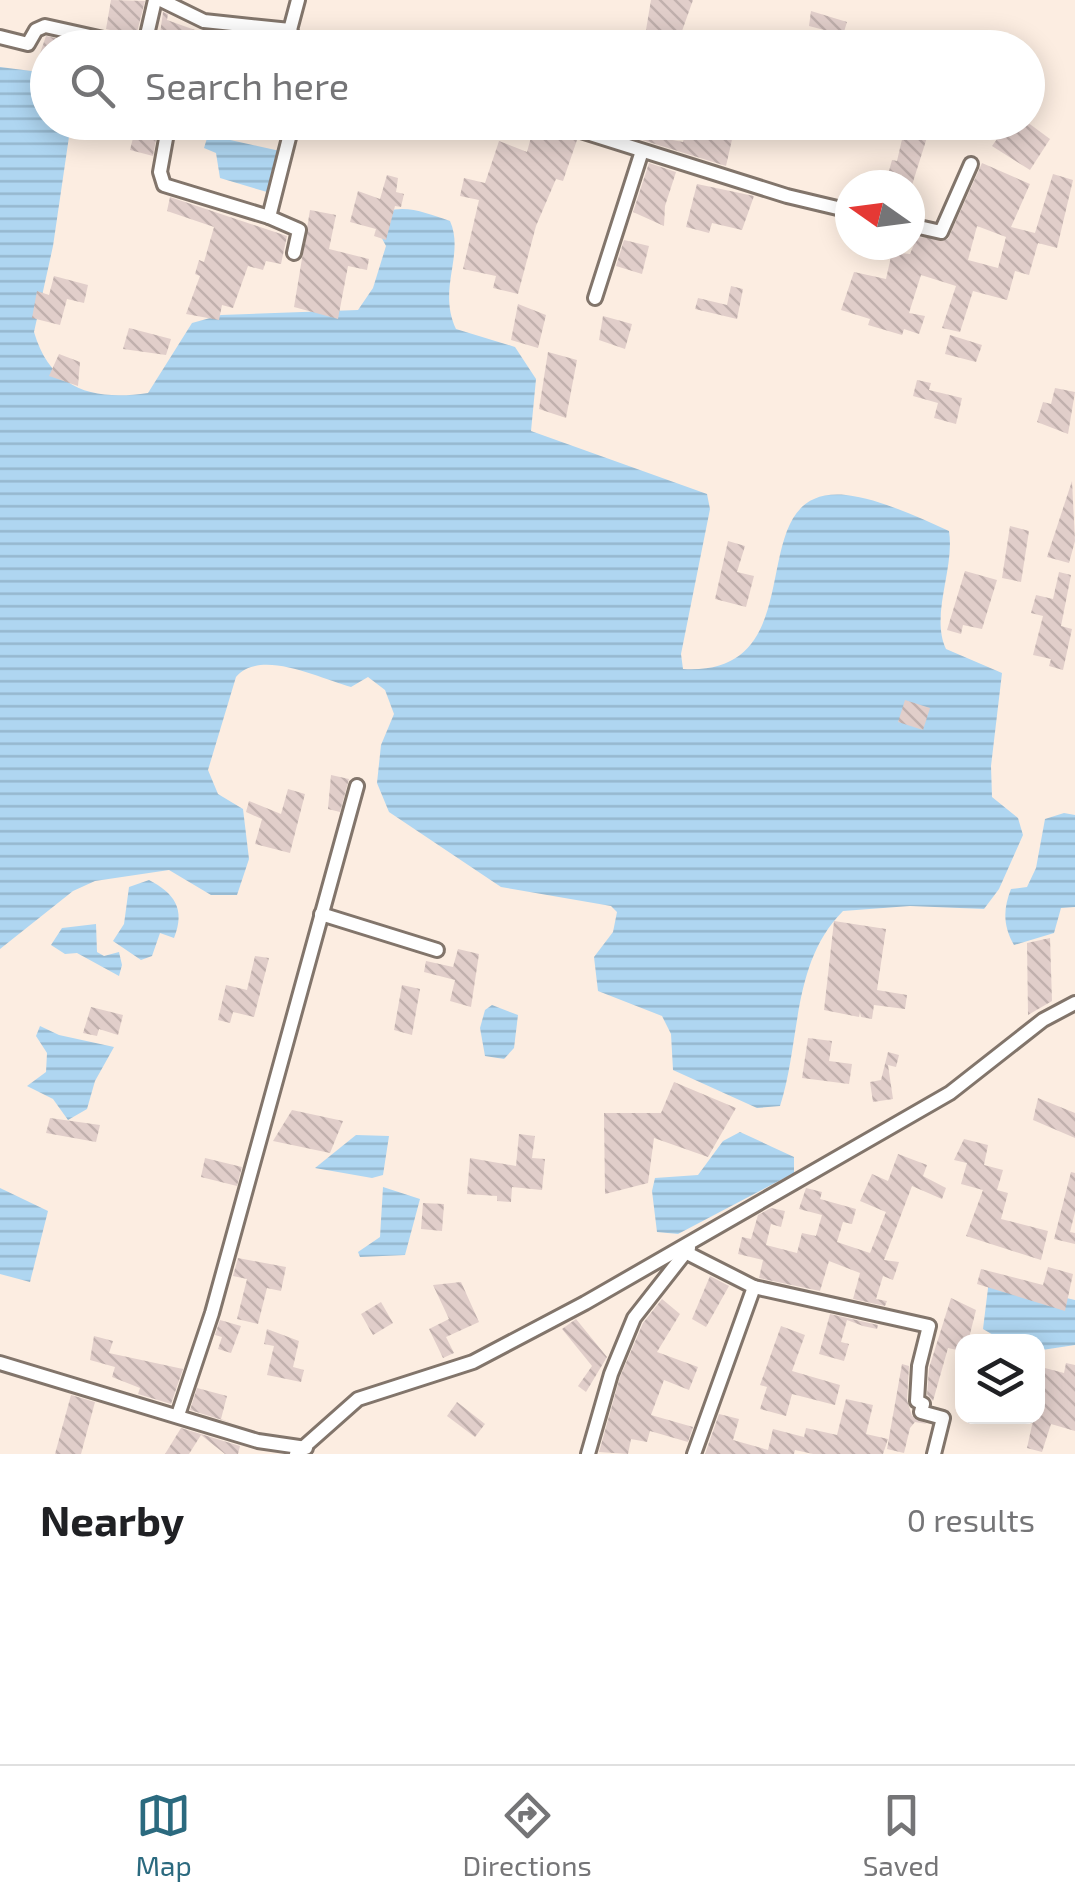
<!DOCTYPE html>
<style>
body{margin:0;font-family:"Exo 2",sans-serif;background:#f6f6f6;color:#202124}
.controls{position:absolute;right:30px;bottom:30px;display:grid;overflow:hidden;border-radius:20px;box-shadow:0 5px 25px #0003}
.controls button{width:90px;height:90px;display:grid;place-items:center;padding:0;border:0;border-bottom:2px solid #e0e0e0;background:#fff;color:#202124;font:50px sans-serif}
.compass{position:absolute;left:835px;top:170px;width:90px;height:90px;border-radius:50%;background:#fff;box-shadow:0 5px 25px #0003;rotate:284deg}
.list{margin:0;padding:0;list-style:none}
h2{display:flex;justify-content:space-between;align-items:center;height:130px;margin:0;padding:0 40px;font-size:42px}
h2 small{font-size:32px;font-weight:400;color:#757577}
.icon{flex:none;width:55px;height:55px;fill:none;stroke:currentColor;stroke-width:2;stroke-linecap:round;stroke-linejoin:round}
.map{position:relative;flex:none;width:1075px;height:1454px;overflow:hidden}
.search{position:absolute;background:#fff;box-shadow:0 5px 25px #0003;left:30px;right:30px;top:30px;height:110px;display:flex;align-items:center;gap:25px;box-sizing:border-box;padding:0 35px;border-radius:55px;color:#757577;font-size:38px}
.sheet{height:310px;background:#fff}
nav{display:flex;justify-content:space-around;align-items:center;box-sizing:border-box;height:140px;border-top:2px solid #e0e0e0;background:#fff;font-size:28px;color:#757577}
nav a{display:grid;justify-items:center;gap:5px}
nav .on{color:#2b6a7f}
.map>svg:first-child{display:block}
</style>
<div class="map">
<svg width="1075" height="1454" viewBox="0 0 1075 1454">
<defs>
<pattern id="water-rules" width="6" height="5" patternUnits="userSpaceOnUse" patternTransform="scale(2.5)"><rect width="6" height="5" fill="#afd6f1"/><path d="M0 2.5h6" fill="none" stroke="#96b7ce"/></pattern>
<pattern id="building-back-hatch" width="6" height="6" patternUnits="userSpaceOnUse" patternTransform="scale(2.5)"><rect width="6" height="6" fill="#e1ceca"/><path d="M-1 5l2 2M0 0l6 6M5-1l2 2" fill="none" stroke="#c1b0ad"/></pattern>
</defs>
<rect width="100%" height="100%" fill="#fcede1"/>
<g fill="url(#water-rules)">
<path d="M0,67L47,73L48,122L71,123L53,246L34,332C51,390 94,401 148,393L192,323L221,315L358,310L373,288L386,246L372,220C397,200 422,212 450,221C465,255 437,288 456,329L515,347L536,379L531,431L707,494L710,509L681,654L683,669C822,677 734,484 846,495C880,499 918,517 949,531C955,568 930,615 946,649L1002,673L991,766L992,797L1018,818L1023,835L999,889L984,909L910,906L843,911C791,963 801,1041 780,1106L757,1108L673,1070L671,1034L662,1016L598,991L594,957L613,932L617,912L611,906L501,887L389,812L377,783L381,745L394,714L385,690L368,677L351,687C320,679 261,648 236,677L208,770L218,794L243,809L249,859L237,895H211L169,870L95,881L73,891L0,949Z"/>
<polygon points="208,135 280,151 267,192 220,178 216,153 204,148"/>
<path d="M1064,813L1075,815V907L1061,908L1054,933L1014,945C1003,926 1003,909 1011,889L1027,887L1036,868L1045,819Z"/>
<path d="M149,880C174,893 186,909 174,938L160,933L152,956L141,960L113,941L124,924L129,887Z"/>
<polygon points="96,924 97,952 104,956 119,952 122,965 119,976 77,953 65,954 51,945 62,928"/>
<polygon points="492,1005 518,1015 514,1048 504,1059 485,1056 480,1028 485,1010"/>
<polygon points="40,1026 59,1035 114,1047 95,1081 87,1109 68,1120 53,1099 27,1086 46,1072 47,1053 36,1036"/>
<polygon points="740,1132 794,1157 794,1173 678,1234 657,1232 652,1191 655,1178 698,1175 723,1141"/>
<polygon points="356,1135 389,1136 383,1175 372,1178 315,1168"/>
<polygon points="383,1187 420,1199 405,1255 360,1257 358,1252 380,1237"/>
<polygon points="0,1188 48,1211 30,1282 0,1274"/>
<polygon points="989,1280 1075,1300 1075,1345 1042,1350 1038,1342 1000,1339 983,1329"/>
</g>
<g fill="url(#building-back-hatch)" fill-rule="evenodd">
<polygon points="111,0 145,1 136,36 106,29"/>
<polygon points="651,0 693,0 676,48 643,48"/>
<polygon points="811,11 847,22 843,35 809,26"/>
<polygon points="163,12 168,14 167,20 209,35 206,48 160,34"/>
<polygon points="46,36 77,43 76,48 48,48 48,71 35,68"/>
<polygon points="137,122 159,122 153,156 130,150"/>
<polygon points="626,122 667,122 662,138 683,142 685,135 701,140 705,122 736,122 726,166 623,134"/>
<polygon points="906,122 930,128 912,185 900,185 902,175 889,171 892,160 897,161"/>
<polygon points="1009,122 1027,122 1050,139 1030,170 992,146"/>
<polygon points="534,126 577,140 563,181 556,179 536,226 518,294 493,288 496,276 463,269 479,200 460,196 464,178 485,183 499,141 527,152"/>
<polygon points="649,163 676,172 665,206 664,226 633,212"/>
<path d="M982,163L1030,184L1011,227L1035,233L1053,174L1073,180L1057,248L1038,243L1029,275L1015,271L1007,300L973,291L960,332L942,328L956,286L921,275L909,313L925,316L919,334L904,329L902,335L868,325L870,319L841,310L854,272L886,279L892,252L910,254L917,237L948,239ZM977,226L1006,237L998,268L968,260Z"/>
<polygon points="387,175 398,178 396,192 404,194 401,207 395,206 386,240 374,236 376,229 350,222 358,191 380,199"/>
<polygon points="697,184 754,196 742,230 712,223 709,233 686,227"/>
<polygon points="170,197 287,236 281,264 266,261 263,270 248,266 233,308 222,305 219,320 186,314 200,276 195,274 199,260 204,262 214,227 167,211"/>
<polygon points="310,210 336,215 329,249 369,259 367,270 348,266 338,319 294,307"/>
<polygon points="624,240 649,246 642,274 616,266"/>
<polygon points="54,276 88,285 84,303 67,299 60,325 32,318 37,291 49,295"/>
<polygon points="731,286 743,289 737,319 695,309 698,298 727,305"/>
<polygon points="518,304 546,315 538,348 511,340"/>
<polygon points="603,316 632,324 625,349 599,340"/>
<polygon points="129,328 171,339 166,355 123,349"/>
<polygon points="950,335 982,345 976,362 945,354"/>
<polygon points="548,352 577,360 566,418 539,409"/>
<polygon points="59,354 80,362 78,386 49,376"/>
<polygon points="917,380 931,383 929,390 962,398 956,424 934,418 938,403 913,396"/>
<polygon points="1055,388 1075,392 1068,434 1037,422 1043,402 1051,404"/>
<polygon points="1072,481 1075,541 1069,563 1047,557"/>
<polygon points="1010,526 1029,531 1021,582 1002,578"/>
<polygon points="728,541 745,546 737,572 754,576 746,607 715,599"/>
<polygon points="965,571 997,580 982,629 963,625 961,634 947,630"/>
<polygon points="1059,572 1071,575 1061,626 1072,629 1063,670 1049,666 1051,659 1033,655 1043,616 1031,613 1036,595 1053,599"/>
<polygon points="905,700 930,708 923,730 898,722"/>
<polygon points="331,775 349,779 340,812 328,809"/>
<polygon points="288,789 305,794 290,853 255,844 262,819 246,812 249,801 281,814"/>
<polygon points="834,921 886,929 877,990 907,995 905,1009 874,1005 872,1019 861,1017 860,1012 859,1017 824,1010"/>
<polygon points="1050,938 1052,1001 1028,1015 1027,943"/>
<polygon points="458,949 479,954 471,1007 450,1001 455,980 424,972 426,961 453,967"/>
<polygon points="255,956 269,958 254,1017 233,1012 230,1023 218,1020 226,985 247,990"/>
<polygon points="402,985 420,989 412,1035 394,1030"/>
<polygon points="91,1007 123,1015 118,1035 99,1029 97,1036 83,1033"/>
<polygon points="808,1038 832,1041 829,1061 852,1064 849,1084 802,1078"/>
<polygon points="888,1052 899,1055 896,1067 888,1065 893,1099 873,1102 870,1082 881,1080"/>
<polygon points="674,1082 736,1108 708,1157 654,1138 648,1183 605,1194 604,1113 661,1113"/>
<polygon points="1038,1098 1075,1113 1075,1138 1033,1120"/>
<polygon points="292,1110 343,1121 330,1153 273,1141"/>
<polygon points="50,1118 100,1125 96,1142 46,1133"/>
<polygon points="519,1134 535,1136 532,1158 545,1159 542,1190 512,1187 511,1202 497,1201 497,1196 467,1194 470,1158 516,1166"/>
<polygon points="964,1139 988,1145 984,1165 1003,1170 997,1190 1008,1193 1001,1219 1048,1231 1041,1260 966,1236 983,1190 961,1184 967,1163 954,1160"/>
<polygon points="898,1154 927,1165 923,1176 946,1188 942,1199 912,1186 884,1260 899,1262 893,1280 883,1276 876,1299 887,1301 885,1306 853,1299 860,1273 829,1261 820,1291 759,1278 763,1260 738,1254 742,1237 751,1239 758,1215 771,1208 785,1211 781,1227 771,1224 766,1245 797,1253 802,1233 816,1236 822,1215 799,1209 806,1188 822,1192 820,1199 856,1209 852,1224 843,1222 837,1242 870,1253 886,1212 860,1201 872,1174 888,1181"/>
<polygon points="205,1158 242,1167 237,1186 201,1177"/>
<polygon points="1071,1172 1075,1173 1075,1212 1070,1232 1075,1233 1075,1244 1054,1239"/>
<polygon points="423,1203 444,1204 442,1231 421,1229"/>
<polygon points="238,1258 286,1267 281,1291 267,1288 258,1324 237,1319 247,1279 233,1276"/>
<polygon points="1048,1267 1073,1274 1065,1311 977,1284 981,1269 1043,1285"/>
<polygon points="710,1276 729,1286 706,1327 692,1319"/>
<polygon points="461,1282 479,1322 446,1337 454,1353 443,1358 429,1329 449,1319 433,1285"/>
<polygon points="951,1298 976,1310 968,1342 960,1342 957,1350 948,1348 933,1401 927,1395 929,1368"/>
<polygon points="662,1299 680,1314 657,1352 698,1367 689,1390 664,1380 651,1415 693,1427 688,1442 650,1431 647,1442 631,1439 628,1454 599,1452 620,1377 643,1323"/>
<polygon points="381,1302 393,1323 373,1335 361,1314"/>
<polygon points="830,1314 878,1325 877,1329 863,1326 847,1320 841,1342 849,1344 844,1361 819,1354"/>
<polygon points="576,1319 607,1357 586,1392 578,1386 592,1366 562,1329"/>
<polygon points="220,1320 241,1326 231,1353 218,1349 222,1337 215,1335"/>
<polygon points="781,1326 805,1335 792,1371 840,1385 835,1405 792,1394 786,1416 760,1409 767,1387 760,1385"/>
<polygon points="267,1329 299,1341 293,1367 304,1370 301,1382 267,1375 274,1346 264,1344"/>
<polygon points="94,1336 113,1341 109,1353 183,1369 171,1404 138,1394 140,1388 112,1377 115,1367 90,1360"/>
<polygon points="1066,1363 1075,1365 1075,1431 1051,1424 1042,1452 1027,1448 1034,1416 1038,1416 1041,1367 1064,1373"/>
<polygon points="902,1364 909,1366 907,1400 912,1416 927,1424 915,1422 910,1428 904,1453 887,1449"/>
<polygon points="197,1388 227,1396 221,1419 232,1423 190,1410"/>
<polygon points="71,1395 95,1402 81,1454 55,1454"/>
<polygon points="846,1399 873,1405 866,1434 888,1439 883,1454 813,1454 795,1450 794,1454 705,1454 719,1414 739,1419 733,1440 768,1450 773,1429 804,1437 806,1428 837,1435"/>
<polygon points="457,1402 485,1424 475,1437 447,1416"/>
<polygon points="181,1428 240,1446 238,1454 225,1454 201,1435 189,1454 165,1454"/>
</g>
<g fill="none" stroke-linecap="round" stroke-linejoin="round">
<g stroke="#82756b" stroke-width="18">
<g id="street">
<polyline points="161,0 204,21 290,30"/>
<polyline points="298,0 290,30 299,48"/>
<polyline points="0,37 28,44 36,30 45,26 144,48 155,0"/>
<polyline points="169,122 160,172 164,185 269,217 293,122"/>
<polyline points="552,122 787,196 850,211"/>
<polyline points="269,217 299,230 294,253"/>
<polyline points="910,225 941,232 971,164"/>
<polyline points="595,298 642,151"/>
<polyline points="321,914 437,950"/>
<polyline points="687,1253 754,1287 929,1326 919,1366 917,1401 923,1404 921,1412 943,1418 934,1454"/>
<polyline points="0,1363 258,1441 306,1448"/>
<polyline points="178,1415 212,1313 357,786"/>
<polyline points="296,1454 358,1399 473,1362 585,1303 950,1093 1043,1020 1075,1003"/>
<polyline points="588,1454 611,1374 634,1318 689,1248"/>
<polyline points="694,1454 754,1287"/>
</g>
</g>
<use href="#street" stroke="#fff" stroke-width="12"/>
</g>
</svg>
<div class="controls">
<button><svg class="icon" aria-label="layers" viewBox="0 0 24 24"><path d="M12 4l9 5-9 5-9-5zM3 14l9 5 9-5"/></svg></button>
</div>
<svg class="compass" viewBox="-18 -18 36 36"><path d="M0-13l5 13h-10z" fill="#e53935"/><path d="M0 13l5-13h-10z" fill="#757577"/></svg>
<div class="search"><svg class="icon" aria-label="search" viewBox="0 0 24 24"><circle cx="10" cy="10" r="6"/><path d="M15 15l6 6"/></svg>Search here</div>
</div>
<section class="sheet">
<h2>Nearby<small>0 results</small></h2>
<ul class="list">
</ul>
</section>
<nav>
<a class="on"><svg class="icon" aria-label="map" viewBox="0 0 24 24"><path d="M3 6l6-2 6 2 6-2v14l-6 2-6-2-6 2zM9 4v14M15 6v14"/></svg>Map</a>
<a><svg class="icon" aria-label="directions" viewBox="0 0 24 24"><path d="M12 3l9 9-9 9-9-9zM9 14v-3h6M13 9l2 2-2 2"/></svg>Directions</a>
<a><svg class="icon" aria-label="saved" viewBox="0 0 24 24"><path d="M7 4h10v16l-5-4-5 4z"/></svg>Saved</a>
</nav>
